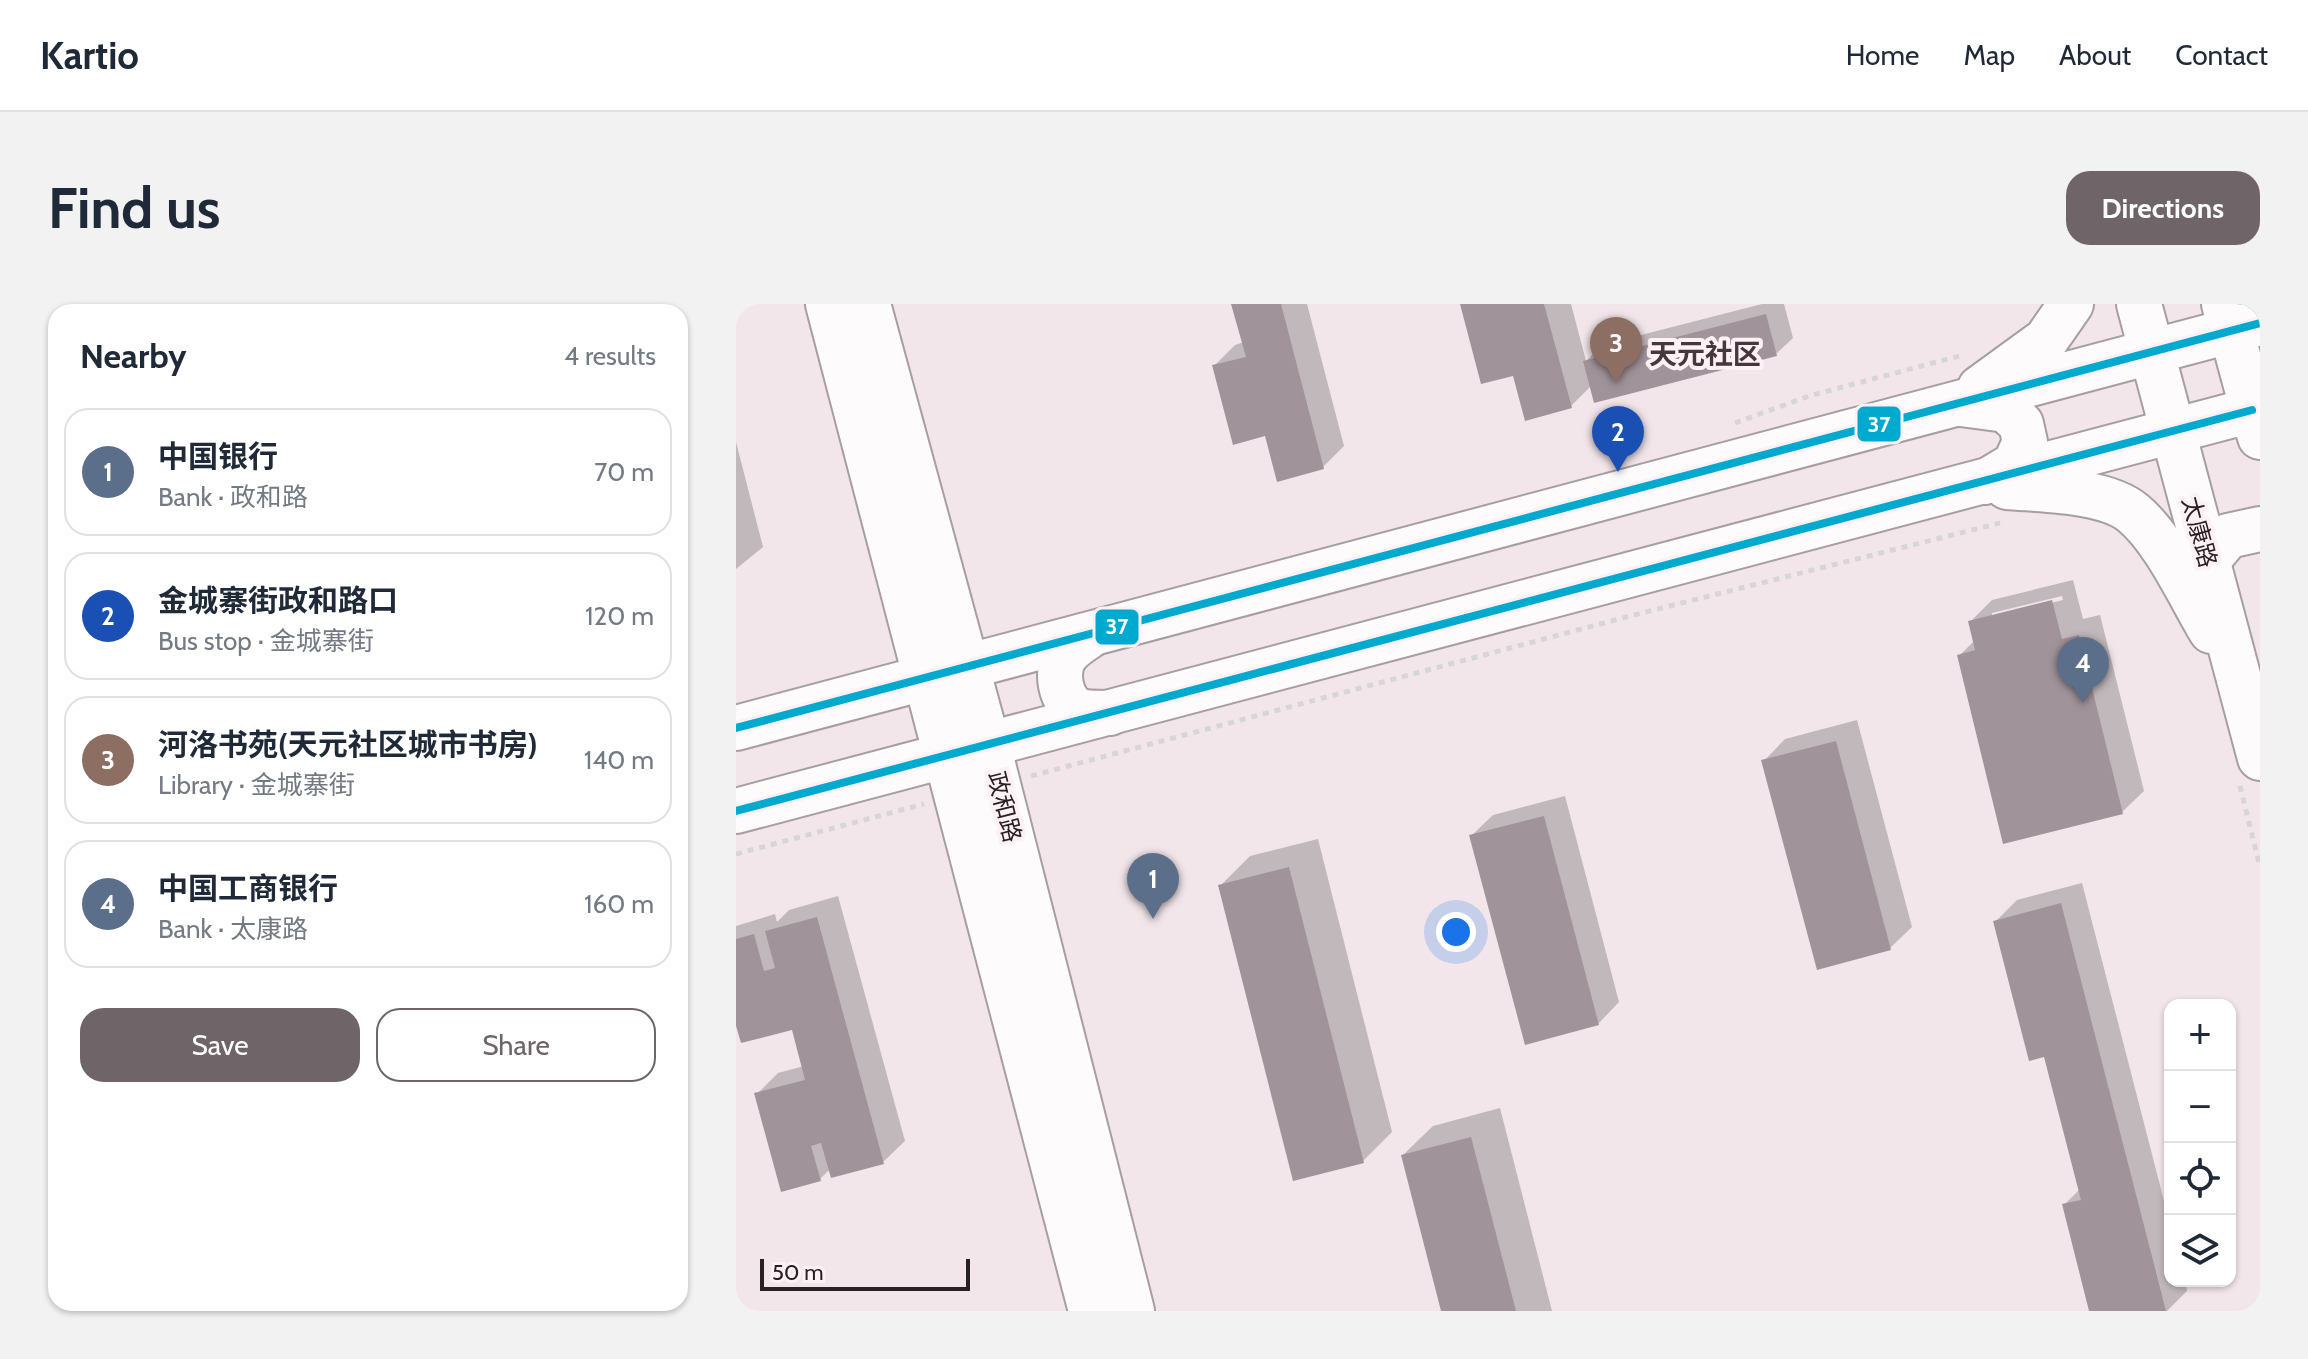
<!DOCTYPE html>
<meta charset="utf-8">
<style>
body{margin:0;font-family:Cabin,"Noto Sans SC",sans-serif;background:#f2f2f3;color:#1f2937}
.controls{position:absolute;right:24px;bottom:24px;display:grid;overflow:hidden;border-radius:16px;box-shadow:0 2px 6px #0004}
.controls button{width:72px;height:72px;display:grid;place-items:center;padding:0;border:0;border-bottom:2px solid #e0e1e3;background:#fff;color:#1f2937;font:40px sans-serif}
.scale{position:absolute;left:24px;bottom:20px;width:210px;box-sizing:border-box;padding-left:8px;border:4px solid #282023;border-top:0;font-size:22px;line-height:28px;white-space:nowrap;color:#282023;-webkit-text-stroke:6px #fef1f6;paint-order:stroke}
.you{position:absolute;left:720px;top:628px;width:28px;height:28px;margin:-20px;border:6px solid #fff;border-radius:50%;background:#1a73e8;box-shadow:0 0 0 12px #1a73e833}
.badge{display:grid;place-items:center;width:52px;height:52px;border-radius:50%;background:#6f6569;color:#fff;font-size:26px;font-weight:700}
.pin{position:absolute;translate:-50% -66px;filter:drop-shadow(0 2px 4px #0008)}
.pin::after{content:'';position:absolute;top:42px;width:28px;height:24px;background:inherit;clip-path:polygon(0 0,100% 0,50% 100%)}
.list{margin:0;padding:0;list-style:none}
h2{display:flex;justify-content:space-between;align-items:center;height:104px;margin:0;padding:0 32px;font-size:34px}
h2 small{font-size:26px;font-weight:400;color:#747a83}
.list li{display:grid;grid-template-columns:52px 1fr auto;gap:24px;align-items:center;box-sizing:border-box;height:128px;margin:0 16px 16px;padding:0 16px;border:2px solid #e0e1e3;border-radius:24px}
.list b{display:block;font-size:30px;white-space:nowrap}
.list p{margin:0;font-size:26px;white-space:nowrap;color:#747a83}
.list em{font-size:26px;font-style:normal;color:#747a83}
.actions{display:flex;gap:16px;padding:24px 32px}
.actions a{flex:1;padding:18px 0;border:2px solid #6f6569;border-radius:24px;text-align:center;font-size:28px;color:#6f6569}
.actions .main{background:#6f6569;color:#fff}
.icon{flex:none;width:44px;height:44px;fill:none;stroke:currentColor;stroke-width:2;stroke-linecap:round;stroke-linejoin:round}
.map{position:relative;flex:none;width:1524px;height:1007px;overflow:hidden;border-radius:24px}
header{display:flex;align-items:center;gap:48px;box-sizing:border-box;height:112px;padding:0 40px;background:#fff;border-bottom:2px solid #e0e1e3}
header strong{font-size:38px}
nav{display:flex;gap:44px;margin-inline-start:auto;font-size:28px}
.intro{display:flex;align-items:center;justify-content:space-between;box-sizing:border-box;height:192px;padding:0 48px}
h1{margin:0;font-size:56px}
.button{padding:20px 36px;border-radius:24px;background:#6f6569;color:#fff;font-size:28px;font-weight:700}
main{display:flex;gap:48px;padding:0 48px}
aside{flex:1;background:#fff;border-radius:24px;box-shadow:0 2px 6px #0004}
.map>svg:first-child{display:block}
</style>
<header>
<strong>Kartio</strong>
<nav><a>Home</a><a>Map</a><a>About</a><a>Contact</a></nav>
</header>
<div class="intro"><h1>Find us</h1><a class="button">Directions</a></div>
<main>
<aside>
<h2>Nearby<small>4 results</small></h2>
<ul class="list">
<li><span class="badge" style="background:#5c6f8a">1</span><div><b>中国银行</b><p>Bank · 政和路</p></div><em>70 m</em></li>
<li><span class="badge" style="background:#1a4fb4">2</span><div><b>金城寨街政和路口</b><p>Bus stop · 金城寨街</p></div><em>120 m</em></li>
<li><span class="badge" style="background:#8d6e63">3</span><div><b>河洛书苑(天元社区城市书房)</b><p>Library · 金城寨街</p></div><em>140 m</em></li>
<li><span class="badge" style="background:#5c6f8a">4</span><div><b>中国工商银行</b><p>Bank · 太康路</p></div><em>160 m</em></li>
</ul>
<div class="actions"><a class="main">Save</a><a>Share</a></div>
</aside>
<div class="map">
<svg width="1524" height="1007" viewBox="0 0 1524 1007">
<rect width="100%" height="100%" fill="#f2e6eb"/>
<g fill="#0003" fill-rule="evenodd">
<polygon points="497,0 571,0 608,142 587,163 531,130 478,62 499,41 508,38"/>
<polygon points="727,0 835,0 850,57 866,41 1026,0 1048,0 1057,34 1040,50 856,81 835,102 779,69"/>
<polygon points="0,138 27,243 0,265"/>
<path d="M1337,276L1347,315L1364,311L1408,487L1386,508L1223,352L1239,336L1234,318L1256,296ZM1326,292L1327,296L1256,313V309Z"/>
<polygon points="1121,416 1176,623 1154,644 1028,457 1049,435"/>
<polygon points="829,492 883,698 862,720 735,532 757,511"/>
<polygon points="582,535 656,828 627,857 484,582 514,552"/>
<polygon points="1346,579 1434,920 1434,977 1449,977 1451,987 1431,1007 1355,1007 1328,901 1344,885 1310,751 1259,618 1281,596"/>
<polygon points="102,592 169,837 147,858 94,865 84,875 21,790 42,769 68,762 57,723 0,714 0,622 39,610 41,618 53,606"/>
<polygon points="764,804 816,1007 707,1007 667,851 697,822"/>
</g>
<g fill="#a1939a">
<polygon points="495,0 545,0 588,165 541,178 529,132 497,141 476,61 510,53"/>
<polygon points="724,0 808,0 836,104 789,117 777,72 745,80"/>
<polygon points="1030,10 1041,52 858,99 847,57"/>
<polygon points="1316,296 1326,335 1343,331 1387,510 1267,540 1221,351 1239,346 1232,317"/>
<polygon points="1100,437 1155,646 1081,666 1025,456"/>
<polygon points="808,512 863,721 789,741 733,531"/>
<polygon points="553,563 628,859 557,877 482,581"/>
<polygon points="1325,599 1430,1007 1353,1007 1326,900 1345,896 1308,753 1293,757 1257,617"/>
<polygon points="81,613 148,860 95,874 85,839 75,842 85,877 45,888 18,789 69,776 56,726 5,739 0,722 0,635 18,630 28,667 39,664 29,627"/>
<polygon points="735,833 780,1007 705,1007 665,851"/>
</g>
<g fill="none" stroke-linecap="round" stroke-linejoin="round">
<g stroke="#a79ea2" stroke-width="48">
<g id="secondary">
<polyline points="92,0 355,1007"/>
<polyline points="132,0 252,441 396,1007"/>
<polyline points="1403,0 1524,454"/>
<polyline points="1488,0 1524,133"/>
<polyline points="1244,84 1310,36 1335,0"/>
<polyline points="1225,100 1270,106 1285,120 1289,138 1279,160 1249,178"/>
<path d="M1271,183C1306,186 1370,186 1397,209C1428,234 1454,292 1475,327"/>
<polyline points="1471,257 1492,232 1524,225"/>
<path d="M356,330C348,336 337,342 331,350C318,365 324,398 342,406C351,410 364,408 374,409"/>
<polyline points="0,424 1524,19"/>
<polyline points="0,507 1524,104"/>
</g>
</g>
<g stroke="#d8d5d7" stroke-width="5" stroke-dasharray="6 6" stroke-linecap="butt">
<polyline points="999,119 1073,92 1227,51"/>
<polyline points="295,472 894,312 1264,219"/>
<polyline points="1504,482 1524,563"/>
<polyline points="0,550 188,500"/>
</g>
<use href="#secondary" stroke="#fdfbfc" stroke-width="44"/>
<g stroke="#fef1f6" stroke-width="14">
<g id="bus-1">
<polyline points="0,424 1524,19"/>
<polyline points="0,507 1516,106"/>
</g>
</g>
<use href="#bus-1" stroke="#00a9ce" stroke-width="8"/>
</g>
<g text-anchor="middle" stroke-width="8" stroke-linejoin="round" paint-order="stroke">
<g font-size="24" fill="#282023" stroke="#fef1f6">
<text transform="translate(1463 228) rotate(75)" y="8">太康路</text>
<text transform="translate(268 503) rotate(76)" y="8">政和路</text>
</g>
<g font-size="28" font-weight="bold" fill="#47363d" stroke="#fef1f6">
<text x="969" y="60">天元社区</text>
</g>
</g>
<g stroke="#fef1f6" stroke-width="3">
<rect x="1120" y="101" width="46" height="38" rx="8" fill="#00a9ce"/>
<rect x="358" y="304" width="46" height="38" rx="8" fill="#00a9ce"/>
</g>
<g font-size="22" text-anchor="middle" font-weight="bold" fill="#fff">
<text x="1143" y="128">37</text>
<text x="381" y="330">37</text>
</g>
</svg>
<div class="controls">
<button>+</button>
<button>−</button>
<button><svg class="icon" aria-label="locate" viewBox="0 0 24 24"><circle cx="12" cy="12" r="6"/><path d="M12 2v4M12 18v4M2 12h4M18 12h4"/></svg></button>
<button><svg class="icon" aria-label="layers" viewBox="0 0 24 24"><path d="M12 4l9 5-9 5-9-5zM3 14l9 5 9-5"/></svg></button>
</div>
<div class="scale">50 m</div>
<div class="you"></div>
<div class="pin badge" style="left:417px;top:615px;background:#5c6f8a">1</div>
<div class="pin badge" style="left:882px;top:168px;background:#1a4fb4">2</div>
<div class="pin badge" style="left:880px;top:79px;background:#8d6e63">3</div>
<div class="pin badge" style="left:1347px;top:399px;background:#5c6f8a">4</div>
</div>
</main>
